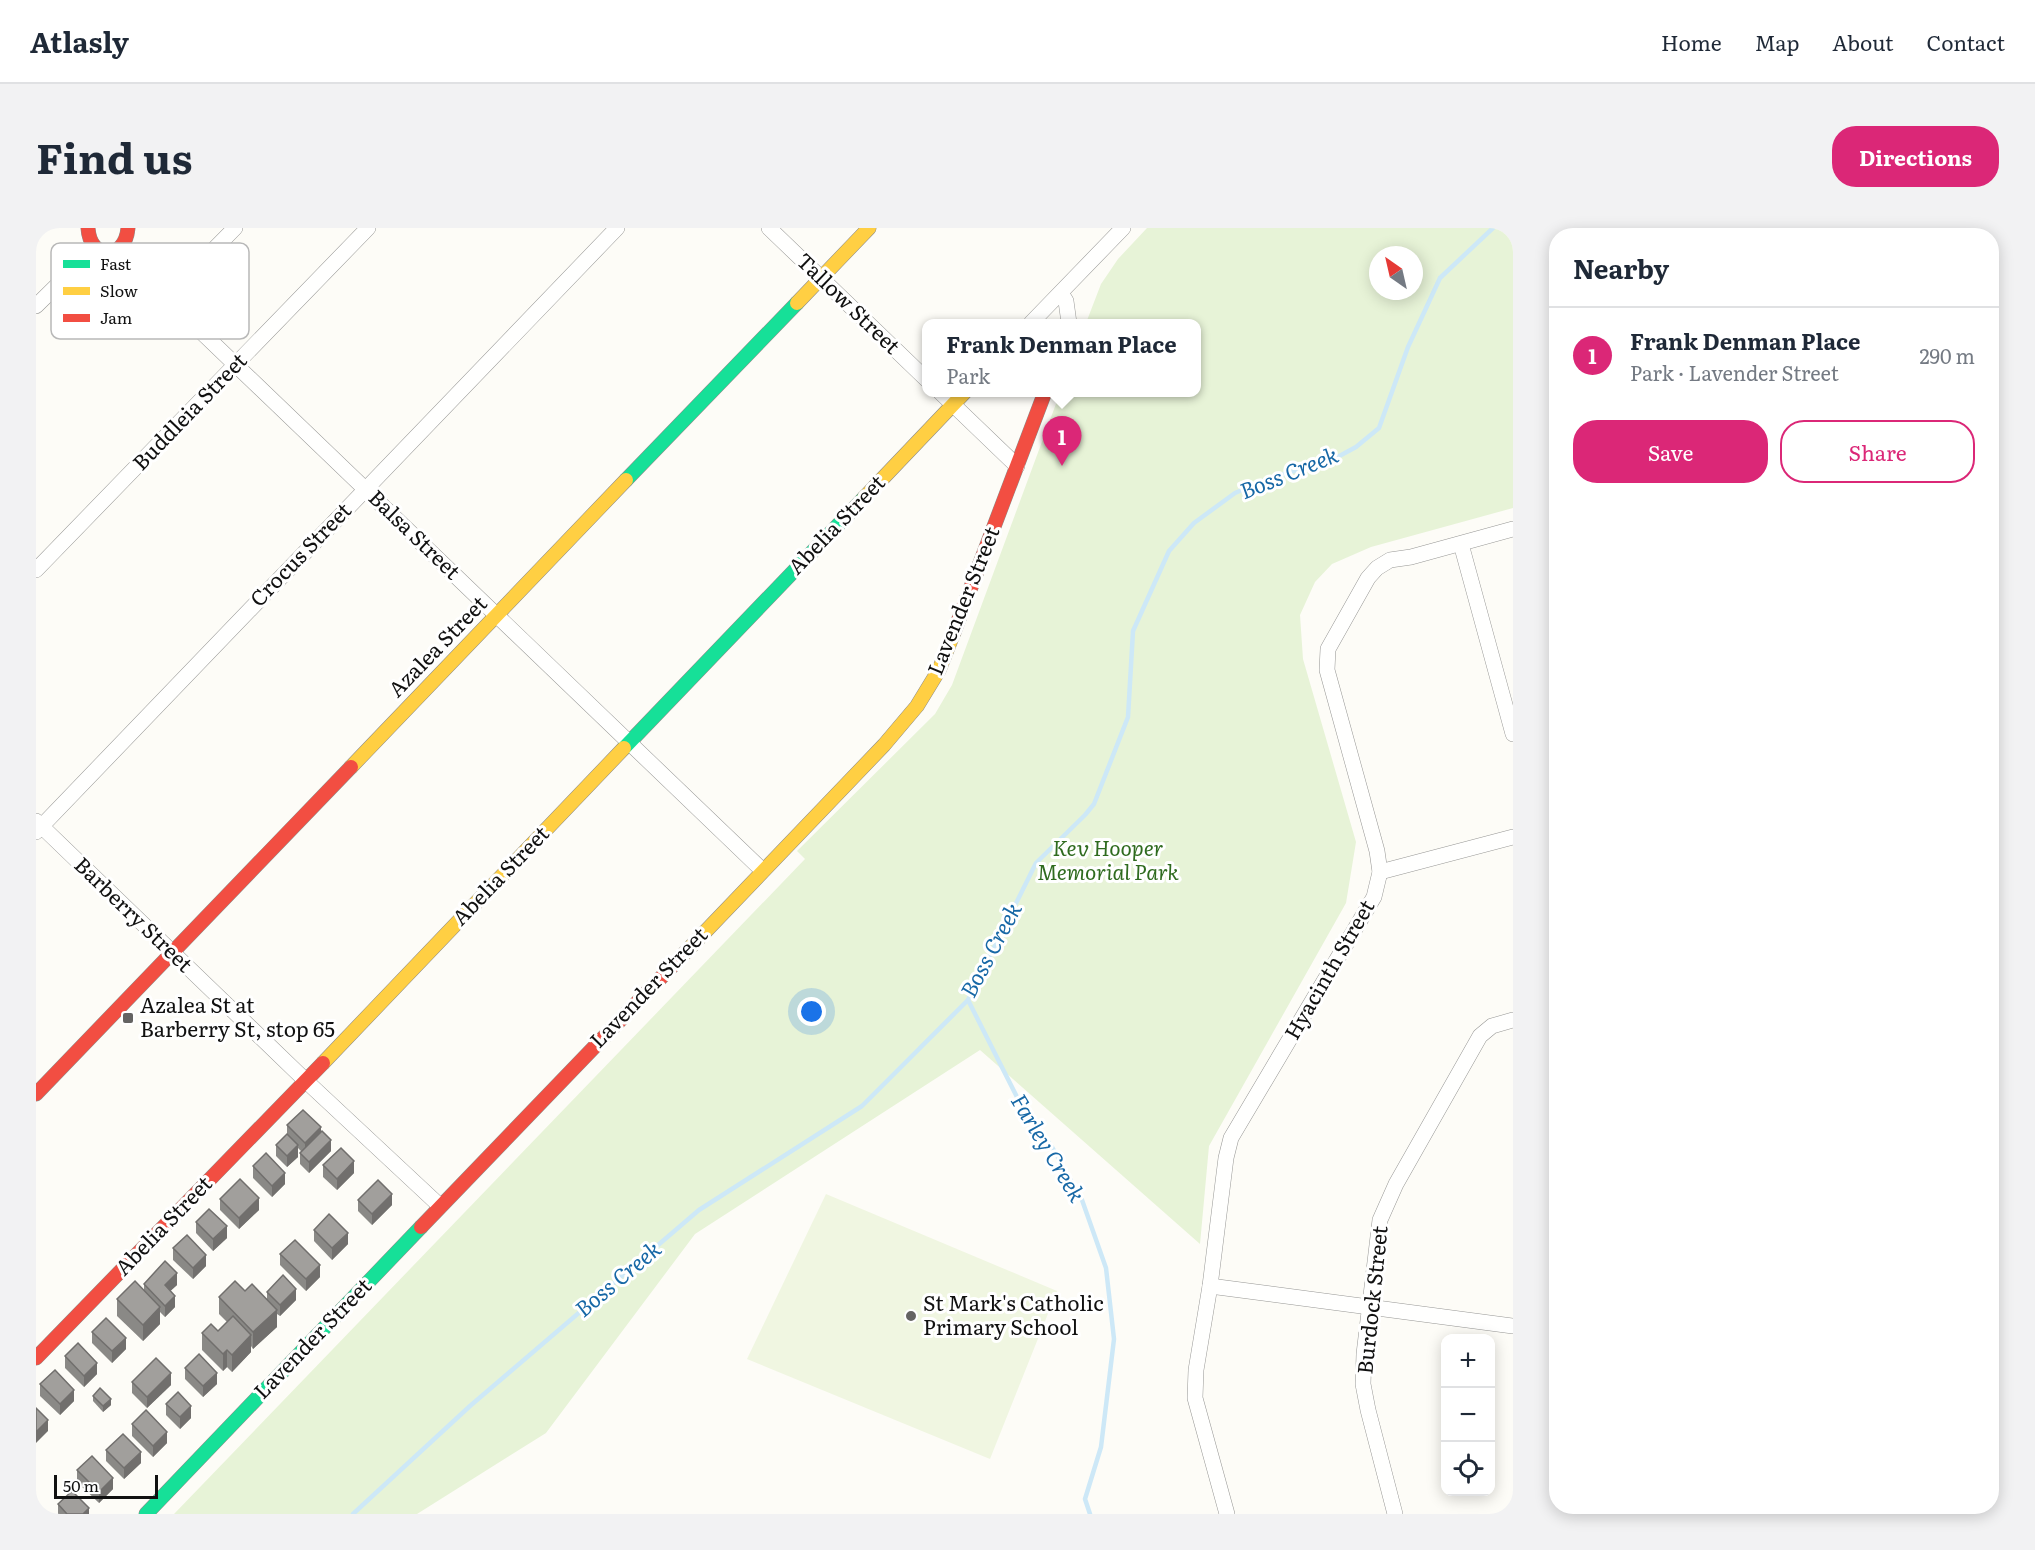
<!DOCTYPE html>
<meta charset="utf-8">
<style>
body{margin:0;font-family:Literata,serif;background:#f2f2f3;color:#1f2937}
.controls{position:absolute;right:18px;bottom:18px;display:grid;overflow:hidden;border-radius:12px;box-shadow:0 3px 15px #0003}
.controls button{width:54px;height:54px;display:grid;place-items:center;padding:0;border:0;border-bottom:2px solid #e0e1e3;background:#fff;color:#1f2937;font:30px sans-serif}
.compass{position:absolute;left:1333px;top:18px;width:54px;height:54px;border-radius:50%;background:#fff;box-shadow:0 3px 15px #0003;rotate:326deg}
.scale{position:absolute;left:18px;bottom:15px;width:104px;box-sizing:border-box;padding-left:6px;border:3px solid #111;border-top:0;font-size:16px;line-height:21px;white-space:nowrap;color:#111;-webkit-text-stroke:4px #fff;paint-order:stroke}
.you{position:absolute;left:776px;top:784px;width:21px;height:21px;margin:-15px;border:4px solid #fff;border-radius:50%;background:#1a73e8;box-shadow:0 0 0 9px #1a73e833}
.badge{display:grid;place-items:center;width:39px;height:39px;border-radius:50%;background:#db2777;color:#fff;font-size:20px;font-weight:700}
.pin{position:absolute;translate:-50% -50px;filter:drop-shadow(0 2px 3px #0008)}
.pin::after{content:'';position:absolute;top:32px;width:21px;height:18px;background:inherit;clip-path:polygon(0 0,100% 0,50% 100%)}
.popup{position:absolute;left:886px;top:91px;width:279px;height:78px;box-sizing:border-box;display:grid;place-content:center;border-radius:12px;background:#fff;filter:drop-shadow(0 2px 4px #0005);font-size:20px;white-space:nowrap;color:#747a83}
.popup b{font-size:22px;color:#1f2937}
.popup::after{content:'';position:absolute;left:50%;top:100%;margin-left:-12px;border:12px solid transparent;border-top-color:#fff}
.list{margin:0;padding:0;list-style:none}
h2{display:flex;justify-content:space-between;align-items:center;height:78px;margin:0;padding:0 24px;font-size:26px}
h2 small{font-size:20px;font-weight:400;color:#747a83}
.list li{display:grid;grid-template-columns:39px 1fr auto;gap:18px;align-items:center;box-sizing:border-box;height:96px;padding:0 24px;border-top:2px solid #e0e1e3}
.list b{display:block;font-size:22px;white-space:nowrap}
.list p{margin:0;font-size:20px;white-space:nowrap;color:#747a83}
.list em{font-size:20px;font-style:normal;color:#747a83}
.actions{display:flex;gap:12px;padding:18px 24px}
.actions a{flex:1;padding:14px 0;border:2px solid #db2777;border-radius:24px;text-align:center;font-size:21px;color:#db2777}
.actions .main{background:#db2777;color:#fff}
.icon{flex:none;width:33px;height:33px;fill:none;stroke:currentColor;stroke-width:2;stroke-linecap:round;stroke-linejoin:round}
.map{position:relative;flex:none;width:1477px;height:1286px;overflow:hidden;border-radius:24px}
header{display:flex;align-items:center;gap:36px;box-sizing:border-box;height:84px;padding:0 30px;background:#fff;border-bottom:2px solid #e0e1e3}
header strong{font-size:28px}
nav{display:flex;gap:33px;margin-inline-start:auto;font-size:21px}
.intro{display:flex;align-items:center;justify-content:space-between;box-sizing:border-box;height:144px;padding:0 36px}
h1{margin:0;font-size:42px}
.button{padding:15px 27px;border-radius:24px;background:#db2777;color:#fff;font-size:21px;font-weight:700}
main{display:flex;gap:36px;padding:0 36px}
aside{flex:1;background:#fff;border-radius:24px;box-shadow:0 3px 15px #0003}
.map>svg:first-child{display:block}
</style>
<header>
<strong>Atlasly</strong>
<nav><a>Home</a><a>Map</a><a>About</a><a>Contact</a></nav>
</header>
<div class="intro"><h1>Find us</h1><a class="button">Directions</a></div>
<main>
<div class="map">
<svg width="1477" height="1286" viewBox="0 0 1477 1286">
<rect width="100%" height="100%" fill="#fdfcf7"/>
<path fill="#e7f3d7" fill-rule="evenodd" d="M1111,0H1473L1477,8V280L1335,319L1296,336L1279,354L1264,387L1267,431L1320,614L1310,675L1173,918L1164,1016L944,822L659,1006L510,1205L381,1286H138L769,631L761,623L899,486L916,457L1024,165L1161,164V95H1050L1065,56L1082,31ZM1342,27H1378V63H1342Z"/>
<polygon fill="#f0f6e1" points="790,966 1021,1063 954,1231 711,1131"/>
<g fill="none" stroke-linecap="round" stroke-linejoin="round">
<g stroke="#cde8f7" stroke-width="4.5">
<polyline points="932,772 983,873 1016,919 1046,972 1070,1040 1078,1111 1065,1219 1049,1271 1054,1286"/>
<polyline points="317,1286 434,1178 663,982 826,878 932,772 1000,635 1049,587 1058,576 1092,489 1097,403 1133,323 1158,295 1199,265 1234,250 1296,232 1320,219 1343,200 1372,119 1404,50 1457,0"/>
</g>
<g stroke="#979795" stroke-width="16">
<g id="street">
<polyline points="733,0 891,152"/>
<polyline points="87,19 130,70 726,642"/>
<polyline points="1025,65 1030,73 1033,95"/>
<polyline points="130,70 199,0"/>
<polyline points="0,78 59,20"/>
<polyline points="995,95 1087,0"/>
<polyline points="904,164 981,238"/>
<polyline points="1425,316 1477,506"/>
<polyline points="0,342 332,0"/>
<polyline points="0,593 270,853 404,978"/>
<polyline points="0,604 581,0"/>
<polyline points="1344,644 1477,609"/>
<polyline points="1174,1058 1477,1098"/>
<polyline points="1191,1286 1159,1170 1160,1142 1174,1058 1190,930 1195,910 1338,669 1344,644 1341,623 1291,442 1292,421 1332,350 1341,340 1354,332 1375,329 1477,301"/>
<polyline points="1359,1286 1332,1182 1327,1156 1328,1126 1344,992 1360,956 1444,808 1456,798 1477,792"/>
</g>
</g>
<g stroke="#8e8d8b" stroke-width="15">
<g id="fast">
<polyline points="590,252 761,75"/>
<polyline points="588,520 828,270"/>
<polyline points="110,1286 385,999"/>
</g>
</g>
<g stroke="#8e8d8b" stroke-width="15">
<g id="slow">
<polyline points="761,75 833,0"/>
<polyline points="828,270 929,164"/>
<polyline points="315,539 590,252"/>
<polyline points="644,730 848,517 881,478 903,442 918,404"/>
<polyline points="287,835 588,520"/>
</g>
</g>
<g stroke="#8e8d8b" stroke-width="15">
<g id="jam">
<path d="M52,0C54,33 89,33 92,0"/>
<polyline points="918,404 1009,164"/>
<polyline points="0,866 315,539"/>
<polyline points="385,999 644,730"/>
<polyline points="0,1130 287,835"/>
</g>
</g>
<use href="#street" stroke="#fffffe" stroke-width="15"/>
<use href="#fast" stroke="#16e098" stroke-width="14"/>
<use href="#slow" stroke="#ffcf43" stroke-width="14"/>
<use href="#jam" stroke="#f24e42" stroke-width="14"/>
</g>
<g fill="#8a8986">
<polygon points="251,897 285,904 295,923 273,945 264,936 264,925 265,923 262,920 262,929 251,939 240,928 240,917 251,906"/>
<polygon points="287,937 318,945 301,962 287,949"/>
<polygon points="217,938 249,956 236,969 217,950"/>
<polygon points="184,971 223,982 203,1001 184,982"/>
<polygon points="322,972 356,977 336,997 322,983"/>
<polygon points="160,994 191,1010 177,1023 160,1005"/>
<polygon points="278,1002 312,1016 296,1032 278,1013"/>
<polygon points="137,1020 170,1038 157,1051 137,1032"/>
<polygon points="244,1026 284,1049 270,1063 244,1037"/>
<polygon points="108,1056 141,1057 134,1063 139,1079 129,1089 124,1084 124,1096 107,1113 81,1088 81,1071 108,1063"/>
<polygon points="209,1063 231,1071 231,1064 260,1072 244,1088 241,1086 241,1099 217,1121 215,1118 215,1124 196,1144 191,1139 187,1143 166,1122 166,1105 182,1103 191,1094 183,1086 183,1069"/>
<polygon points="56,1104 90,1121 76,1135 56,1115"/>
<polygon points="29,1128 61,1146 48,1159 29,1140"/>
<polygon points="149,1140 181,1156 167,1169 149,1151"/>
<polygon points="96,1154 135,1157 111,1180 96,1165"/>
<polygon points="4,1156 38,1173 24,1187 4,1168"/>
<polygon points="57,1168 75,1177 67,1184 57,1173"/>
<polygon points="130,1176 155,1190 144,1201 130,1187"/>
<polygon points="96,1196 131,1215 117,1229 96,1208"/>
<polygon points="70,1222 105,1235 88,1251 70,1233"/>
<polygon points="41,1242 77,1261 63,1275 41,1254"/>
<polygon points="22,1276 53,1286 22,1286"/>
</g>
<g fill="#716f6d">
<polygon points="285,899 285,911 269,926 269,915"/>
<polygon points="295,912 295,923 273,945 273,934"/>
<polygon points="262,917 262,929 251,939 251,928"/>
<polygon points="318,933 318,945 301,962 301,951"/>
<polygon points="249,945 249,956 236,969 236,958"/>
<polygon points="356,966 356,977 336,997 336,986"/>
<polygon points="223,970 223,982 203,1001 203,990"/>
<polygon points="191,998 191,1010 177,1023 177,1011"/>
<polygon points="312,1005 312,1016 296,1032 296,1020"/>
<polygon points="170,1027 170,1038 157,1051 157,1040"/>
<polygon points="284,1037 284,1049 270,1063 270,1051"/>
<polygon points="141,1045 141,1057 129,1068 129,1057"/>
<polygon points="260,1061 260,1072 244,1088 244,1077"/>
<polygon points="139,1068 139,1079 129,1089 129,1078"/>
<polygon points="124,1079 124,1096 107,1113 107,1097"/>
<polygon points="241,1082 241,1099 217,1121 217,1104"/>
<polygon points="215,1107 215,1124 196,1144 196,1127"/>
<polygon points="90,1110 90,1121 76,1135 76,1123"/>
<polygon points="191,1122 191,1139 187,1143 187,1126"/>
<polygon points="61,1135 61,1146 48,1159 48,1148"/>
<polygon points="135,1145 135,1157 111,1180 111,1169"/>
<polygon points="181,1145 181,1156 167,1169 167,1158"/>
<polygon points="38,1162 38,1173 24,1187 24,1176"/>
<polygon points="75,1171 75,1177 67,1184 67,1178"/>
<polygon points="155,1178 155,1190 144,1201 144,1189"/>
<polygon points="12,1192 12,1203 0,1215 0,1204"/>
<polygon points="131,1204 131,1215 117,1229 117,1218"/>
<polygon points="105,1224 105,1235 88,1251 88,1240"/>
<polygon points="77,1250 77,1261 63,1275 63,1264"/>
<polygon points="53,1280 53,1286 47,1286"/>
</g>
<g fill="#a19f9c" stroke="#716f6d" stroke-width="1.5">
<polygon points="267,882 285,899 269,915 251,897"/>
<polygon points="286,903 295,912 273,934 264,925"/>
<polygon points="251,906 262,917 251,928 240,917"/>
<polygon points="305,920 318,933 301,951 287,937"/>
<polygon points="230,925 249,945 236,958 217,938"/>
<polygon points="204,951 223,970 203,990 184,971"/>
<polygon points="342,952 356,966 336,986 322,972"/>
<polygon points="173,981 191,998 177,1011 160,994"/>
<polygon points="293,986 312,1005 296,1020 278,1002"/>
<polygon points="151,1007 170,1027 157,1040 137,1020"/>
<polygon points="259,1012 284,1037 270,1051 244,1026"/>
<polygon points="129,1033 141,1045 129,1057 139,1068 129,1078 108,1056"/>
<polygon points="247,1047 260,1061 244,1077 231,1064"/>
<polygon points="99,1053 124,1079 107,1097 81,1071"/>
<polygon points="199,1053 209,1063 216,1056 241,1082 217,1104 183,1069"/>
<polygon points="197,1088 215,1107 196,1127 191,1122 187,1126 166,1105 175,1096 182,1103"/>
<polygon points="70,1090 90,1110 76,1123 56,1104"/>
<polygon points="42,1115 61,1135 48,1148 29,1128"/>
<polygon points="163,1126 181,1145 167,1158 149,1140"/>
<polygon points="120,1130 135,1145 111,1169 96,1154"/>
<polygon points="19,1142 38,1162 24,1176 4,1156"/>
<polygon points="64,1160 75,1171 67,1178 57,1168"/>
<polygon points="142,1164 155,1178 144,1189 130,1176"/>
<polygon points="0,1180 12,1192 0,1204"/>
<polygon points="110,1182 131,1204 117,1218 96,1196"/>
<polygon points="87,1206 105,1224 88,1240 70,1222"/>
<polygon points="56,1228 77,1250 63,1264 41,1242"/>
<polygon points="36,1263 53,1280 47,1286 31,1286 22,1276"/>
</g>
<g fill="#646362" stroke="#fff" stroke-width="2">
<rect x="86" y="784" width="12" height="12" rx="3"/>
<circle cx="875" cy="1088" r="6"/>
</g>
<g text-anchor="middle" stroke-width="6" stroke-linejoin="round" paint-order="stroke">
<g font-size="21" fill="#111" stroke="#fff">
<text transform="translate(812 76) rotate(44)" y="7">Tallow Street</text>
<text transform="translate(154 184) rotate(-46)" y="7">Buddleia Street</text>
<text transform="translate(801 297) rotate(-46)" y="7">Abelia Street</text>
<text transform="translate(378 307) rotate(44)" y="7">Balsa Street</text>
<text transform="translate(265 327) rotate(-46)" y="7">Crocus Street</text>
<text transform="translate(928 373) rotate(-68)" y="7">Lavender Street</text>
<text transform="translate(402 419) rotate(-46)" y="7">Azalea Street</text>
<text transform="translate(465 648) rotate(-46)" y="7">Abelia Street</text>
<text transform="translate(97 687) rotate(44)" y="7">Barberry Street</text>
<text transform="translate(1294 742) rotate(-60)" y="7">Hyacinth Street</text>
<text transform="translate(613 760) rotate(-46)" y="7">Lavender Street</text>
<text transform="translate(128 998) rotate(-46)" y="7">Abelia Street</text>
<text transform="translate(1337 1072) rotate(-84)" y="7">Burdock Street</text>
<text transform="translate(277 1111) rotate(-46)" y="7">Lavender Street</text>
</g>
<g font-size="21" font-style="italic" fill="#2f6b1f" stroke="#fff">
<text x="1072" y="628">Kev Hooper<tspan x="1072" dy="24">Memorial Park</tspan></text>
</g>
<g font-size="21" fill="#111" stroke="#fff" text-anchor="start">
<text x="104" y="785">Azalea St at<tspan x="104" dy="24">Barberry St, stop 65</tspan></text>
<text x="887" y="1083">St Mark's Catholic<tspan x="887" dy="24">Primary School</tspan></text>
</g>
<g font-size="22" font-style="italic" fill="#1768a6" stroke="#fff">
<text transform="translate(1253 245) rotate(-22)" y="8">Boss Creek</text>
<text transform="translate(955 722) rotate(-62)" y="8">Boss Creek</text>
<text transform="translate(1012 920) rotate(59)" y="8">Farley Creek</text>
<text transform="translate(582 1051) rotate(-40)" y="8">Boss Creek</text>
</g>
</g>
<rect x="15" y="15" width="198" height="96" rx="9" fill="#fff" stroke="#b8b8b8" stroke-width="1.5"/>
<rect x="27" y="32" width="27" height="8" fill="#16e098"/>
<rect x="27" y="59" width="27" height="8" fill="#ffcf43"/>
<rect x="27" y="86" width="27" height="8" fill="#f24e42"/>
<g font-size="16" fill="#111">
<text x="64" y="42">Fast</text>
<text x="64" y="69">Slow</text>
<text x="64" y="96">Jam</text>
</g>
</svg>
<div class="controls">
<button>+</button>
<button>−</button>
<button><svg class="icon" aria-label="locate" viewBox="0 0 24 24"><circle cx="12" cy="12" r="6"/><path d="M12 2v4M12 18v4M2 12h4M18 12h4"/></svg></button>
</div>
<svg class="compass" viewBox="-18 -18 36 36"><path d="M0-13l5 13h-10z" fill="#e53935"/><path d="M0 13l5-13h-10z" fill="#747a83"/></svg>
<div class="scale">50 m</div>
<div class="you"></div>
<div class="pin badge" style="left:1026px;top:238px">1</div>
<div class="popup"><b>Frank Denman Place</b>Park</div>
</div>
<aside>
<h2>Nearby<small></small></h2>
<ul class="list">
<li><span class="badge">1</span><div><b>Frank Denman Place</b><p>Park · Lavender Street</p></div><em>290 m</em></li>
</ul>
<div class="actions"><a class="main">Save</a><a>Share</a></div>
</aside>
</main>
